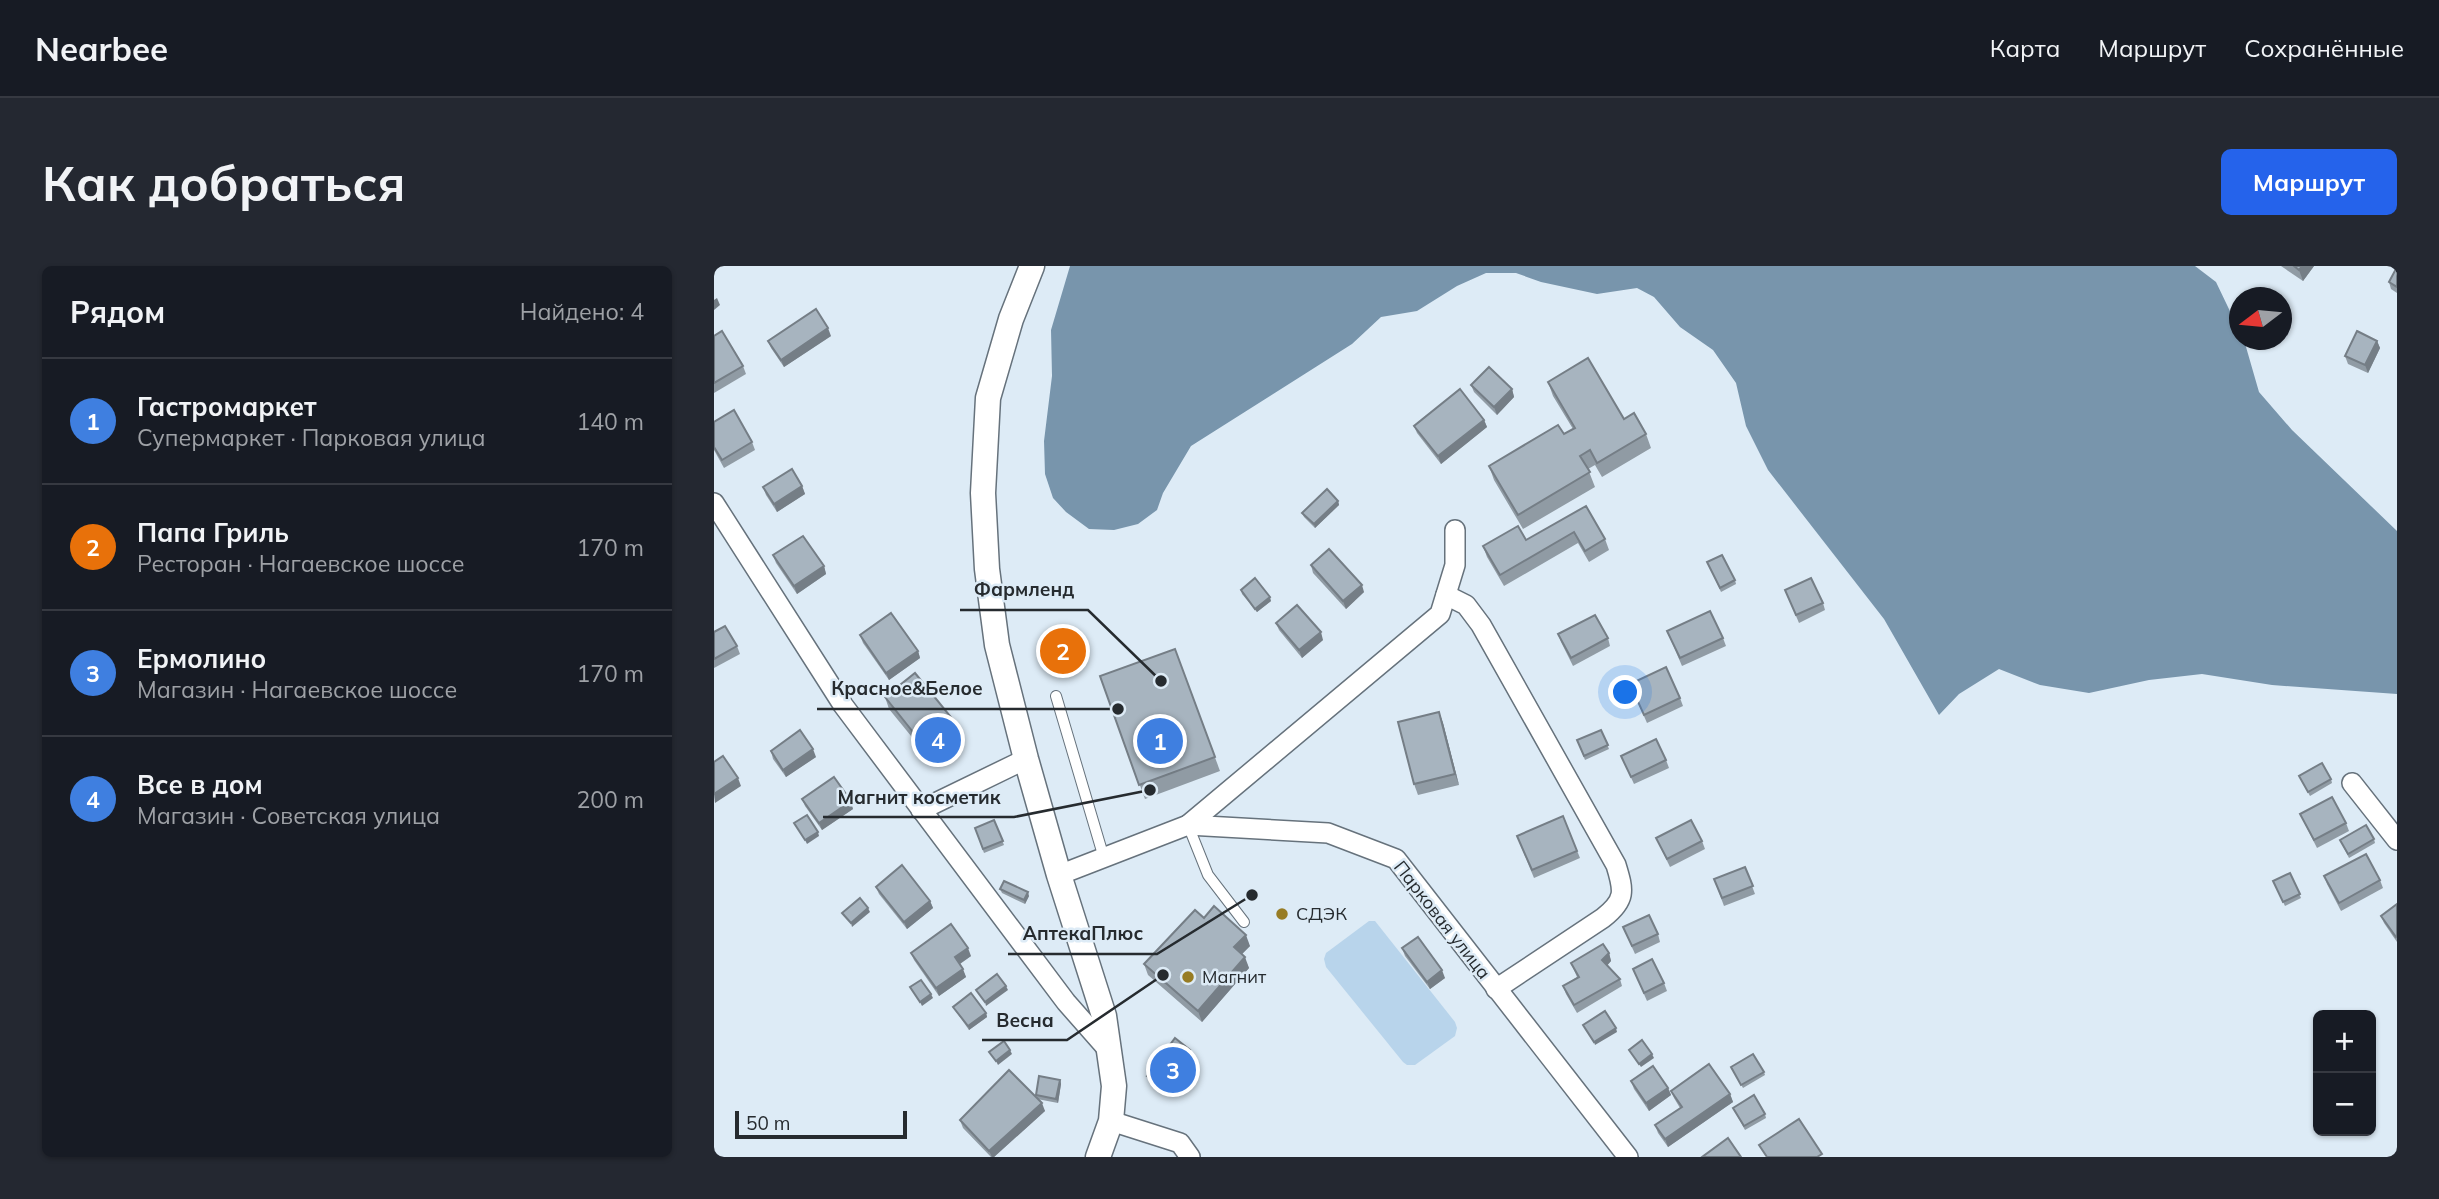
<!DOCTYPE html>
<html lang="ru">
<meta charset="utf-8">
<style>
body{margin:0;font-family:Mulish,sans-serif;background:#242831;color:#f1f3f6}
.controls{position:absolute;right:21px;bottom:21px;display:grid;overflow:hidden;border-radius:10px;box-shadow:0 2px 5px #0004}
.controls button{width:63px;height:63px;display:grid;place-items:center;padding:0;border:0;border-bottom:2px solid #363941;background:#171b24;color:#f1f3f6;font:35px sans-serif}
.compass{position:absolute;left:1515px;top:21px;width:63px;height:63px;border-radius:50%;background:#171b24;box-shadow:0 2px 5px #0004;rotate:254deg}
.scale{position:absolute;left:21px;bottom:18px;width:172px;box-sizing:border-box;padding-left:7px;border:4px solid #262b2f;border-top:0;font-size:19px;line-height:24px;white-space:nowrap;color:#262b2f;-webkit-text-stroke:5px #ddebf6;paint-order:stroke}
.you{position:absolute;left:912px;top:427px;width:24px;height:24px;margin:-18px;border:5px solid #fff;border-radius:50%;background:#1a73e8;box-shadow:0 0 0 10px #1a73e833}
.badge{display:grid;place-items:center;width:46px;height:46px;border-radius:50%;background:#2563eb;color:#fff;font-size:23px;font-weight:700}
.pin{position:absolute;translate:-50% -50%;border:4px solid #fff;box-shadow:0 2px 7px #0006}
.list{margin:0;padding:0;list-style:none}
h2{display:flex;justify-content:space-between;align-items:center;height:91px;margin:0;padding:0 28px;font-size:30px}
h2 small{font-size:23px;font-weight:400;color:#9ea1a6}
.list li{display:grid;grid-template-columns:46px 1fr auto;gap:21px;align-items:center;box-sizing:border-box;height:126px;padding:0 28px;border-top:2px solid #363941}
.list b{display:block;font-size:26px;white-space:nowrap}
.list p{margin:0;font-size:23px;white-space:nowrap;color:#9ea1a6}
.list em{font-size:23px;font-style:normal;color:#9ea1a6}
.map{position:relative;flex:none;width:1683px;height:891px;overflow:hidden;border-radius:10px}
header{display:flex;align-items:center;gap:42px;box-sizing:border-box;height:98px;padding:0 35px;background:#171b24;border-bottom:2px solid #363941}
header strong{font-size:33px}
nav{display:flex;gap:38px;margin-inline-start:auto;font-size:24px}
.intro{display:flex;align-items:center;justify-content:space-between;box-sizing:border-box;height:168px;padding:0 42px}
h1{margin:0;font-size:49px}
.button{padding:18px 32px;border-radius:10px;background:#2563eb;color:#fff;font-size:24px;font-weight:700}
main{display:flex;gap:42px;padding:0 42px}
aside{flex:1;background:#171b24;border-radius:10px;box-shadow:0 2px 5px #0004}
.map>svg:first-child{display:block}
</style>
<header>
<strong>Nearbee</strong>
<nav><a>Карта</a><a>Маршрут</a><a>Сохранённые</a></nav>
</header>
<div class="intro"><h1>Как добраться</h1><a class="button">Маршрут</a></div>
<main>
<aside>
<h2>Рядом<small>Найдено: 4</small></h2>
<ul class="list">
<li><span class="badge" style="background:#3f7fe0">1</span><div><b>Гастромаркет</b><p>Супермаркет · Парковая улица</p></div><em>140 m</em></li>
<li><span class="badge" style="background:#e8710a">2</span><div><b>Папа Гриль</b><p>Ресторан · Нагаевское шоссе</p></div><em>170 m</em></li>
<li><span class="badge" style="background:#3f7fe0">3</span><div><b>Ермолино</b><p>Магазин · Нагаевское шоссе</p></div><em>170 m</em></li>
<li><span class="badge" style="background:#3f7fe0">4</span><div><b>Все в дом</b><p>Магазин · Советская улица</p></div><em>200 m</em></li>
</ul>
</aside>
<div class="map">
<svg width="1683" height="891" viewBox="0 0 1683 891">
<rect width="100%" height="100%" fill="#ddebf6"/>
<polygon fill="#b8d4eb" points="655,655 661,655 741,756 743,762 741,770 701,799 693,799 689,796 612,701 610,693 612,687"/>
<polygon fill="#7895ac" points="356,0 1481,0 1502,16 1525,64 1526,74 1530,74 1545,126 1578,164 1683,265 1683,428 1558,419 1488,408 1435,414 1375,427 1326,419 1285,403 1245,428 1225,449 1170,353 1054,204 1032,160 1022,117 999,84 966,61 940,31 923,22 883,28 827,16 802,7 772,7 743,20 703,45 667,51 638,78 477,180 449,227 443,244 424,258 400,264 375,263 352,246 339,232 331,208 330,175 338,110 337,64"/>
<g fill="none" stroke-linecap="round" stroke-linejoin="round">
<g stroke="#66727c" stroke-width="12">
<g id="service">
<polyline points="342,430 390,592"/>
<polyline points="474,559 494,609 530,656"/>
</g>
</g>
<g stroke="#66727c" stroke-width="22">
<g id="minor">
<polyline points="0,237 129,439 352,736 396,786"/>
<path d="M732,329L752,339L767,359L902,599C910,625 912,634 889,652L782,723"/>
<polyline points="1638,517 1683,574"/>
<polyline points="207,544 312,493"/>
<polyline points="474,559 726,348 741,299 741,264"/>
<polyline points="345,609 474,559 614,567 682,593 914,891"/>
<polyline points="397,855 466,877 476,891"/>
</g>
</g>
<g stroke="#66727c" stroke-width="27">
<polyline id="tertiary" points="318,0 297,53 274,132 269,227 273,303 283,379 312,493 345,609 390,750 400,820 397,855 384,891"/>
</g>
<use href="#service" stroke="#fff" stroke-width="10"/>
<use href="#minor" stroke="#fff" stroke-width="19"/>
<use href="#tertiary" stroke="#fff" stroke-width="24"/>
</g>
<g fill="#909ba4">
<polygon points="1567,0 1600,0 1589,15"/>
<polygon points="1683,1 1683,27 1677,23 1675,16"/>
<polygon points="0,70 29,100 32,108 0,127"/>
<polygon points="117,70 70,101 57,82 54,75"/>
<polygon points="1663,75 1666,82 1654,107 1634,98 1631,90"/>
<polygon points="834,116 910,153 932,168 937,182 888,211 881,199 874,203 881,221 809,263 780,214 775,200 850,168 859,163 839,130"/>
<polygon points="757,119 798,123 800,131 783,149 760,126"/>
<polygon points="770,154 773,161 727,198 703,167 700,160"/>
<polygon points="0,156 38,176 41,184 10,202 0,184"/>
<polygon points="88,220 91,228 63,246 52,229 49,221"/>
<polygon points="624,235 625,239 601,262 590,251 588,247"/>
<polygon points="872,240 891,273 895,284 875,296 864,277 790,320 773,291 769,280 812,274"/>
<polygon points="59,289 110,300 112,308 83,328 62,297"/>
<polygon points="597,299 650,326 632,343 599,307"/>
<polygon points="995,300 1021,314 1022,318 1007,326"/>
<polygon points="527,324 557,335 543,346 528,328"/>
<polygon points="1071,324 1109,337 1111,344 1085,357"/>
<polygon points="562,357 609,374 588,392 565,364"/>
<polygon points="953,365 1009,372 1012,380 968,400"/>
<polygon points="0,366 23,380 26,388 0,402"/>
<polygon points="844,368 894,372 896,380 859,400 847,376"/>
<polygon points="146,369 204,385 206,392 175,414 149,377"/>
<polygon points="353,372 358,387 341,394 335,380"/>
<polygon points="461,383 506,505 431,533 386,410"/>
<polygon points="916,418 966,432 969,440 933,457"/>
<polygon points="171,431 249,473 219,497 175,443"/>
<polygon points="725,446 729,457 745,519 704,529 700,518"/>
<polygon points="887,464 895,483 871,494 863,474"/>
<polygon points="57,485 102,491 72,511 59,493"/>
<polygon points="907,490 952,494 955,502 920,518"/>
<polygon points="1585,510 1617,513 1618,517 1596,530"/>
<polygon points="88,533 139,543 108,564 91,540"/>
<polygon points="1586,548 1632,557 1635,565 1603,582"/>
<polygon points="849,550 866,592 820,612 806,578"/>
<polygon points="280,554 290,579 270,587 261,562"/>
<polygon points="942,572 988,575 991,583 956,601"/>
<polygon points="1660,573 1661,577 1635,592 1626,574"/>
<polygon points="1031,601 1041,628 1010,640 1000,613"/>
<polygon points="1576,607 1587,632 1571,640 1559,615"/>
<polygon points="1610,610 1666,614 1669,622 1627,645 1613,618"/>
<polygon points="162,621 216,635 219,642 193,663 165,628"/>
<polygon points="286,623 315,630 311,638 288,627"/>
<polygon points="1683,638 1683,676 1670,657 1667,650"/>
<polygon points="490,652 536,680 528,688 535,702 488,756 434,709 430,698"/>
<polygon points="909,661 944,668 946,676 921,688"/>
<polygon points="688,682 731,712 716,723 691,690"/>
<polygon points="197,687 257,690 246,698 252,711 225,730 200,694"/>
<polygon points="895,687 897,695 893,699 906,713 908,720 863,747 852,728 849,720 863,711 857,697"/>
<polygon points="919,703 950,717 953,725 933,735"/>
<polygon points="239,741 272,747 273,751 255,764 241,744"/>
<polygon points="476,784 479,791 451,829 436,818 433,810"/>
<polygon points="1017,801 1050,806 1051,809 1029,822"/>
<polygon points="346,814 347,818 344,837 323,833 331,845 280,891 277,891 249,862 246,854 323,832 322,829"/>
<polygon points="917,815 954,822 957,829 935,845 920,823"/>
<polygon points="957,825 1016,828 1019,836 954,881 944,867 941,859 966,842 960,832"/>
<polygon points="1019,842 1051,848 1052,852 1031,864"/>
</g>
<g fill="#757e86">
<polygon points="1588,0 1600,0 1589,15 1585,4"/>
<polygon points="3,32 6,39 0,44 0,34"/>
<polygon points="114,62 117,70 70,101 67,94"/>
<polygon points="1663,75 1666,82 1654,107 1651,99"/>
<polygon points="798,123 800,131 783,149 780,141"/>
<polygon points="770,154 773,161 727,198 724,190"/>
<polygon points="88,220 91,228 63,246 60,238"/>
<polygon points="624,235 625,239 601,262 600,258"/>
<polygon points="110,300 112,308 83,328 80,320"/>
<polygon points="648,319 650,326 632,343 629,335"/>
<polygon points="556,331 557,335 543,346 541,343"/>
<polygon points="607,366 609,374 588,392 585,384"/>
<polygon points="204,385 206,392 175,414 172,407"/>
<polygon points="725,446 729,457 745,519 741,508"/>
<polygon points="245,461 249,473 219,497 215,486"/>
<polygon points="99,483 102,491 72,511 69,504"/>
<polygon points="24,512 27,520 1,537 0,528"/>
<polygon points="137,535 139,543 108,564 105,557"/>
<polygon points="104,566 105,570 93,578 91,574"/>
<polygon points="314,626 315,630 311,638 310,634"/>
<polygon points="216,635 219,642 193,663 190,656"/>
<polygon points="154,642 156,646 138,661 137,657"/>
<polygon points="532,669 536,680 524,692 520,681"/>
<polygon points="254,682 257,690 244,699 241,691"/>
<polygon points="895,687 897,695 891,702 888,694"/>
<polygon points="531,691 535,702 488,756 484,745"/>
<polygon points="249,703 252,711 225,730 222,722"/>
<polygon points="728,704 731,712 716,723 713,716"/>
<polygon points="292,720 294,724 272,740 271,736"/>
<polygon points="217,728 219,732 208,740 206,736"/>
<polygon points="272,747 273,751 255,764 254,760"/>
<polygon points="902,762 903,766 881,779 880,776"/>
<polygon points="296,784 298,788 284,799 282,795"/>
<polygon points="476,784 479,791 451,829 449,821"/>
<polygon points="938,788 940,792 927,801 925,798"/>
<polygon points="346,814 347,818 344,837 342,833"/>
<polygon points="954,822 957,829 935,845 932,837"/>
<polygon points="1016,828 1019,836 954,881 951,873"/>
<polygon points="328,837 331,845 280,891 278,891 275,885"/>
</g>
<g fill="#a7b4bf" stroke="#757e86" stroke-width="2">
<polygon points="1580,0 1588,0 1585,4"/>
<polygon points="1683,1 1683,21 1675,16"/>
<polygon points="102,43 114,62 67,94 54,75"/>
<polygon points="8,65 29,100 0,117 0,70"/>
<polygon points="1643,65 1663,75 1651,99 1631,90"/>
<polygon points="874,92 910,153 920,147 932,168 883,197 876,184 866,190 876,206 804,249 775,200 844,159 850,168 861,162 834,116"/>
<polygon points="775,101 798,123 780,141 757,119"/>
<polygon points="746,123 770,154 724,190 700,160"/>
<polygon points="20,144 38,176 8,194 0,181 0,156"/>
<polygon points="78,203 88,220 60,238 49,221"/>
<polygon points="613,223 624,235 600,258 588,247"/>
<polygon points="872,240 891,273 871,285 860,266 786,309 769,280 804,260 812,274"/>
<polygon points="89,270 110,300 80,320 59,289"/>
<polygon points="615,283 648,319 629,335 597,299"/>
<polygon points="1008,289 1021,314 1006,322 993,296"/>
<polygon points="541,312 556,331 541,343 527,324"/>
<polygon points="1097,312 1109,337 1082,349 1071,324"/>
<polygon points="583,339 607,366 585,384 562,357"/>
<polygon points="996,345 1009,372 966,392 953,365"/>
<polygon points="177,347 204,385 172,407 146,369"/>
<polygon points="881,349 894,372 857,392 844,368"/>
<polygon points="11,360 23,380 0,393 0,366"/>
<polygon points="353,372 357,383 339,390 335,380"/>
<polygon points="461,383 501,491 425,519 386,410"/>
<polygon points="952,401 966,432 930,449 916,418"/>
<polygon points="201,407 245,461 215,486 171,431"/>
<polygon points="725,446 741,508 700,518 684,456"/>
<polygon points="86,464 99,483 69,504 57,485"/>
<polygon points="887,464 894,479 870,490 863,474"/>
<polygon points="942,473 952,494 917,511 907,490"/>
<polygon points="9,490 24,512 0,528 0,496"/>
<polygon points="1608,497 1617,513 1594,526 1585,510"/>
<polygon points="120,511 137,535 105,557 88,533"/>
<polygon points="1618,531 1632,557 1600,574 1586,548"/>
<polygon points="93,549 104,566 91,574 80,557"/>
<polygon points="849,550 863,585 818,604 803,570"/>
<polygon points="280,554 289,575 269,583 261,562"/>
<polygon points="977,554 988,575 953,593 942,572"/>
<polygon points="1652,559 1660,573 1634,588 1626,574"/>
<polygon points="1652,588 1666,614 1625,637 1610,610"/>
<polygon points="188,599 216,635 190,656 162,621"/>
<polygon points="1031,601 1039,620 1008,632 1000,613"/>
<polygon points="1576,607 1586,628 1569,636 1559,615"/>
<polygon points="290,615 314,626 310,634 286,623"/>
<polygon points="146,632 154,642 137,657 128,647"/>
<polygon points="1683,638 1683,670 1682,671 1667,650"/>
<polygon points="500,640 532,669 520,681 531,691 484,745 430,698 481,644 490,652"/>
<polygon points="935,649 944,668 918,680 909,661"/>
<polygon points="237,658 254,682 241,691 249,703 222,722 197,687"/>
<polygon points="704,671 728,704 713,716 688,682"/>
<polygon points="889,678 895,687 888,694 906,713 860,739 849,720 865,711 857,697"/>
<polygon points="938,693 950,717 930,727 919,703"/>
<polygon points="283,708 292,720 271,736 262,724"/>
<polygon points="207,714 217,728 206,736 196,721"/>
<polygon points="257,727 272,747 254,760 239,741"/>
<polygon points="891,745 902,762 880,776 869,759"/>
<polygon points="461,772 476,784 449,821 433,810"/>
<polygon points="928,774 938,788 925,798 915,784"/>
<polygon points="290,775 296,784 282,795 275,786"/>
<polygon points="1039,788 1050,806 1027,819 1017,801"/>
<polygon points="995,798 1016,828 951,873 941,859 968,841 957,825"/>
<polygon points="939,800 954,822 932,837 917,815"/>
<polygon points="295,804 328,837 275,885 246,854"/>
<polygon points="325,810 346,814 342,833 322,829"/>
<polygon points="1040,829 1051,848 1030,860 1019,842"/>
<polygon points="1085,853 1108,888 1103,891 1053,891 1045,879"/>
<polygon points="1014,872 1027,891 988,891"/>
</g>
<g fill="#977c24" stroke="#ddebf6" stroke-width="2.5">
<circle cx="568" cy="648" r="7"/>
<circle cx="474" cy="711" r="7"/>
</g>
<g text-anchor="middle" stroke-width="5" stroke-linejoin="round" paint-order="stroke">
<g font-size="18" fill="#262b2f" stroke="#ddebf6" text-anchor="start">
<text x="582" y="654">СДЭК</text>
<text x="488" y="717">Магнит</text>
</g>
<g font-size="18" fill="#262b2f" stroke="#ddebf6">
<text transform="translate(728 654) rotate(52)" y="6">Парковая улица</text>
</g>
</g>
<path fill="none" stroke="#262b2f" stroke-width="2.5" d="M447 415L374 344H246M404 443L283 443H103M436 524L300 551H109M538 629L443 688H294M449 709L353 774H268"/>
<g fill="#262b2f" stroke="#ddebf6" stroke-width="2.5">
<circle cx="447" cy="415" r="7"/>
<circle cx="404" cy="443" r="7"/>
<circle cx="436" cy="524" r="7"/>
<circle cx="538" cy="629" r="7"/>
<circle cx="449" cy="709" r="7"/>
</g>
<g font-size="19" text-anchor="middle" font-weight="bold" fill="#262b2f" stroke="#ddebf6" stroke-width="5" stroke-linejoin="round" paint-order="stroke">
<text x="310" y="330">Фармленд</text>
<text x="193" y="429">Красное&amp;Белое</text>
<text x="205" y="538">Магнит косметик</text>
<text x="369" y="674">АптекаПлюс</text>
<text x="311" y="761">Весна</text>
</g>
</svg>
<div class="controls">
<button>+</button>
<button>−</button>
</div>
<svg class="compass" viewBox="-18 -18 36 36"><path d="M0-13l5 13h-10z" fill="#e53935"/><path d="M0 13l5-13h-10z" fill="#9ea1a6"/></svg>
<div class="scale">50 m</div>
<div class="you"></div>
<div class="pin badge" style="left:446px;top:475px;background:#3f7fe0">1</div>
<div class="pin badge" style="left:349px;top:385px;background:#e8710a">2</div>
<div class="pin badge" style="left:459px;top:804px;background:#3f7fe0">3</div>
<div class="pin badge" style="left:224px;top:474px;background:#3f7fe0">4</div>
</div>
</main>
